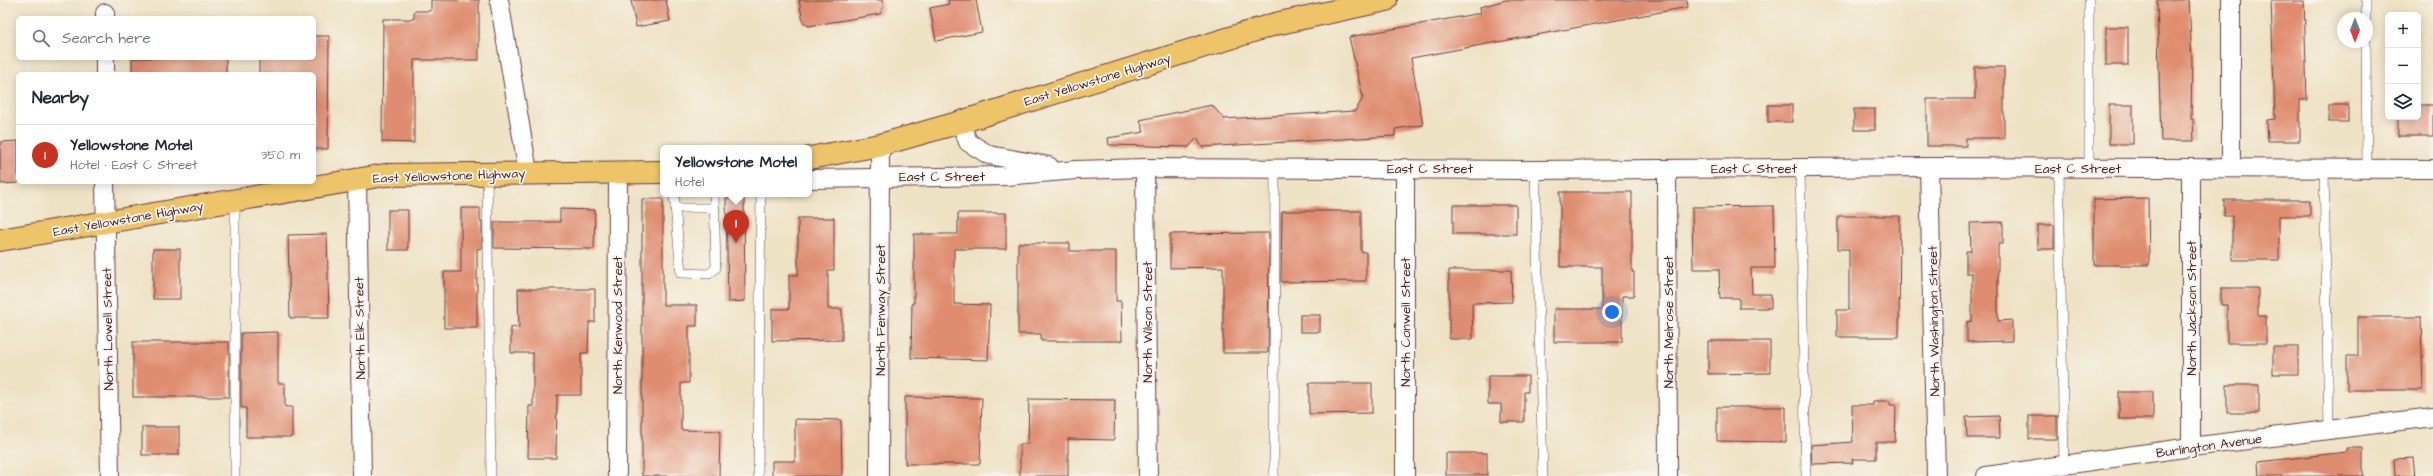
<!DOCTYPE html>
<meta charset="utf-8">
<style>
body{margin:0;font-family:"Architects Daughter",sans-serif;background:#f6f6f7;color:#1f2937}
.controls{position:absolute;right:12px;top:12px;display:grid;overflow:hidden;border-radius:6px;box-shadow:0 2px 10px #0003}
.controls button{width:36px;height:36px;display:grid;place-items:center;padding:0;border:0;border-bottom:1px solid #e0e1e3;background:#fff;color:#1f2937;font:20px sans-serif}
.compass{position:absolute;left:2337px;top:12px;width:36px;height:36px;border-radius:50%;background:#fff;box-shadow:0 2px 10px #0003;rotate:180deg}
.you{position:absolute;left:1612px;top:312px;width:14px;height:14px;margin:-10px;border:3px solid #fff;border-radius:50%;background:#1a73e8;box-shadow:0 0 0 6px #1a73e833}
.badge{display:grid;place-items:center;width:26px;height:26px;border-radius:50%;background:#c8321e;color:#fff;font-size:13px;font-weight:700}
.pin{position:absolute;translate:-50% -33px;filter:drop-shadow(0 1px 2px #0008)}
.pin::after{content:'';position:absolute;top:21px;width:14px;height:12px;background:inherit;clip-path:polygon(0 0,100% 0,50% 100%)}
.popup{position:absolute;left:660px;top:145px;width:152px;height:52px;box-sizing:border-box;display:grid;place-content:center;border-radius:6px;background:#fff;filter:drop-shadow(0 1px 3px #0005);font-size:13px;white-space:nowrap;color:#747a83}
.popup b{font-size:15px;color:#1f2937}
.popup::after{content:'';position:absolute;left:50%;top:100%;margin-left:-8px;border:8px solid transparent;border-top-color:#fff}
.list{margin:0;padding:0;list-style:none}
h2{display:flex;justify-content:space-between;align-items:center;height:52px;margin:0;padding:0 16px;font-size:17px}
h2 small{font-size:13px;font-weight:400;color:#747a83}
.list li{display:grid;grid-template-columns:26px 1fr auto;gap:12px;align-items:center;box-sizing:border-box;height:60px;padding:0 16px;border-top:1px solid #e0e1e3}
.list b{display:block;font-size:15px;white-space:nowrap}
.list p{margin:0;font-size:13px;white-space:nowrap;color:#747a83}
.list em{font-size:13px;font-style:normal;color:#747a83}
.icon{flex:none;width:22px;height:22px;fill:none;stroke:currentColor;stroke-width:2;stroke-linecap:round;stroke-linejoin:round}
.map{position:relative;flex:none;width:2433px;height:476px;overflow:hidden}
.search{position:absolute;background:#fff;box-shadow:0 2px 10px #0003;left:16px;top:16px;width:300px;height:44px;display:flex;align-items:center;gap:10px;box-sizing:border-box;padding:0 14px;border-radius:6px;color:#747a83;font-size:15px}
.panel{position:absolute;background:#fff;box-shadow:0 2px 10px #0003;left:16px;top:72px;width:300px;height:112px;border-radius:6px}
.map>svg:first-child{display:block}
</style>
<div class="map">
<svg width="2433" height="476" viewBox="0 0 2433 476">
<rect width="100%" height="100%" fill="#f7f3e8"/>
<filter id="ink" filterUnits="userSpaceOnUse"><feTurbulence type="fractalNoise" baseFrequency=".025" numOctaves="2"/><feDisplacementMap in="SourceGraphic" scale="8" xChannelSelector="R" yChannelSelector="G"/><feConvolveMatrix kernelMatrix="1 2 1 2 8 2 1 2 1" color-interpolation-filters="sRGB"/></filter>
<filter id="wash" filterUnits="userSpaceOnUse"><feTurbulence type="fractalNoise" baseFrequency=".012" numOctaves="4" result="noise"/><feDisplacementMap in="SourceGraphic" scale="16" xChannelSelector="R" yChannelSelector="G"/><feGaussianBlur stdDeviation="0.9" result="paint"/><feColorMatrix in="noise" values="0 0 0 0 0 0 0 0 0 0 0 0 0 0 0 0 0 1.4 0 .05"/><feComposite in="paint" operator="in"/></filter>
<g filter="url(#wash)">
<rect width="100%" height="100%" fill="#eee2c4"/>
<g id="blocks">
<g fill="#df8d6f">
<polygon points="431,0 479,0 479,60 414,60 414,143 382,142 383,19 414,19 414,11 431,11"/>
<polygon points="631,0 666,0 670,21 636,27"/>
<polygon points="799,0 882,0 883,7 880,14 809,26 803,22"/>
<polygon points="948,0 976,0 982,32 936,41 930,8 949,4"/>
<polygon points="1506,0 1687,0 1688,7 1411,58 1423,125 1395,129 1395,136 1202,147 1197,138 1189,147 1109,145 1108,138 1144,132 1140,120 1212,105 1224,119 1355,111 1363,98 1349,37 1481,13 1480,7"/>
<polygon points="2157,0 2189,0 2192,61 2191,119 2193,119 2194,141 2161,141"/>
<polygon points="2271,0 2304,0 2307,100 2300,100 2300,141 2268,141 2267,120 2275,119"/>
<rect x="2106" y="27" width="22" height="38"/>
<polygon points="314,36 329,36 328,149 314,149 314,74 259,74 259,58 314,58"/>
<rect x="132" y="58" width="94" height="16"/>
<polygon points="1975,67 2004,67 2004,138 1966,138 1966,146 1927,146 1927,99 1975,99"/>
<rect x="1768" y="105" width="24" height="17"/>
<rect x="2109" y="105" width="24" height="39"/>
<rect x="2329" y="105" width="19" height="17"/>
<polygon points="2418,105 2433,105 2433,136 2398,136 2398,117 2418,117"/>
<rect x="1854" y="109" width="21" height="21"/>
<polygon points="18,141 18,183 1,184 0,142"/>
<polygon points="1560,192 1632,192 1632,272 1634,272 1634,296 1622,296 1622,342 1554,342 1554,309 1602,309 1602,267 1560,267"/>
<polygon points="726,198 744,198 745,301 728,302"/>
<polygon points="2148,198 2149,265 2094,265 2094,199"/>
<polygon points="642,199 663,199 663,305 697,305 697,326 689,326 689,383 681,383 681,430 720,431 719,476 642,476"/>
<polygon points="2224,200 2310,200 2310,216 2279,216 2279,260 2232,260 2232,216 2224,216"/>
<rect x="1453" y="205" width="63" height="29"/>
<polygon points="1774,206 1775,268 1751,268 1752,294 1771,294 1771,308 1739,308 1739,298 1720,298 1719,269 1693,269 1692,207"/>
<polygon points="461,208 480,208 480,221 482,221 482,248 477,249 477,328 444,328 444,272 461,272"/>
<polygon points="560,209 595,210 594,249 494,248 494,222 560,222"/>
<rect x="388" y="210" width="20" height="40"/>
<polygon points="1282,211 1361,211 1361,252 1366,252 1366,281 1281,282"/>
<polygon points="958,213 1006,213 1006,249 954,249 954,304 990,305 988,360 911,358 912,303 914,303 914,234 958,234"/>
<polygon points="1838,216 1900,216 1899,337 1837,337 1837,310 1849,310 1849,249 1838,249"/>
<polygon points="798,218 834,218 834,270 828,270 828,309 842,309 842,340 772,341 772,309 789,309 789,275 798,275"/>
<polygon points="2003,222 2003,244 1998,244 1998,321 2012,320 2012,341 1967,342 1967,322 1972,321 1972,273 1966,273 1966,251 1971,251 1970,223"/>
<rect x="2038" y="225" width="16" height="24"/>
<polygon points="1269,233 1268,353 1223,353 1223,267 1170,268 1170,234"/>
<polygon points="327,234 329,318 290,318 288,235"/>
<polygon points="1018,243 1070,243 1070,251 1116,251 1116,301 1121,301 1122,341 1041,341 1041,334 1018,334"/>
<rect x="153" y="249" width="27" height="50"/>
<polygon points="1449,270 1511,270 1512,302 1472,303 1473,339 1449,339"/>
<polygon points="2221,288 2258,288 2258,316 2266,316 2266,343 2227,343 2227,305 2221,305"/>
<polygon points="518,289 595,289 595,322 589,322 588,353 581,353 581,395 557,395 556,458 528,458 529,406 533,406 533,353 511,353 511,327 519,328"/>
<rect x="1300" y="315" width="20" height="17"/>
<polygon points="2358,317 2421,317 2423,390 2347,390 2347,356 2358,356"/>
<polygon points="278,332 278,383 285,383 285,407 292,407 292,437 246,437 246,408 241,408 241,333"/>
<polygon points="1708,341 1770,341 1770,373 1708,374"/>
<rect x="133" y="342" width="96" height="55"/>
<rect x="2273" y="347" width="25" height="27"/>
<polygon points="1488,376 1528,376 1528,392 1524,392 1524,422 1501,422 1501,404 1488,404"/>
<polygon points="1309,383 1372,383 1372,413 1309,414"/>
<rect x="2227" y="385" width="32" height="28"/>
<rect x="2119" y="392" width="34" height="27"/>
<polygon points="905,397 982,398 980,464 905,464"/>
<polygon points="1029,399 1115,400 1114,440 1068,439 1068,476 1020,476 1020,444 1028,444"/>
<polygon points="1873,401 1890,401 1890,405 1896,405 1895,442 1876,442 1876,459 1852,459 1853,463 1812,464 1811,445 1853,442 1852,405 1873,405"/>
<polygon points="1717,407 1786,407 1786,442 1717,441"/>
<polygon points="1999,416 2000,438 1967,438 1966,417"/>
<rect x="2029" y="416" width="28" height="23"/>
<polygon points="795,419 841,420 842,476 772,476 772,461 795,461"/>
<rect x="142" y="427" width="37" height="28"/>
<polygon points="2347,448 2363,448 2363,476 2259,476 2258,462 2347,452"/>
<rect x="1446" y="453" width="41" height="22"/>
<polygon points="2413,458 2415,476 2395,476 2394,459"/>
</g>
</g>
</g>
<g filter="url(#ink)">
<use href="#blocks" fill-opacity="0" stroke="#633c42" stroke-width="1"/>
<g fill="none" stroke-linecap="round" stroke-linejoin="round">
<g stroke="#633c42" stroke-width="10">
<g id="service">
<polyline points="2089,0 2089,168"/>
<polyline points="2366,0 2366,18"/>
<polyline points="2366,42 2367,169"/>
<polyline points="1800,168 1806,476"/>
<polyline points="2059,168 2064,466"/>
<polyline points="1535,170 1543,476"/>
<polyline points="2324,170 2329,429"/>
<polyline points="487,173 491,476"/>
<polyline points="674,194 681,273 709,274 716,268 714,194"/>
<polyline points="235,200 235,476"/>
<polyline points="675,208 715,208"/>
<polyline points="758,476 761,194"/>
<polyline points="1274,476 1275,169"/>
</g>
</g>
<g stroke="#633c42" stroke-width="20">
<g id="minor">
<polyline points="499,0 528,172"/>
<polyline points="2231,0 2231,168"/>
<polyline points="105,13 105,18"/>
<polyline points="105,58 105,74"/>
<polyline points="961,122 968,142 989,155 1049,166"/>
<polyline points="1929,167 1936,476"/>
<polyline points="1145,168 1148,476"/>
<polyline points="2191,168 2191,447"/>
<polyline points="1667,169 1668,476"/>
<polyline points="357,179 362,476"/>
<polyline points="809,179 1006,176 1076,170 1145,168 1535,170 1929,167 2433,169"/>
<polyline points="105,182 110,476"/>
<polyline points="617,476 618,174"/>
<polyline points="879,476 880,145"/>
<polyline points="1405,476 1405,168"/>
<polyline points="1986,476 2191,447 2433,417"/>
</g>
</g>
<g stroke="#633c42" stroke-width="24">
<g id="primary">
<polyline points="809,158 880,145 961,122 1275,24 1386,0"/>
<polyline points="0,240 385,175 663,172"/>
</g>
</g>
<use href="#service" stroke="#fff" stroke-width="9"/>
<use href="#minor" stroke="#fff" stroke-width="18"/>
<use href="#primary" stroke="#eec469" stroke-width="22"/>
</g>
</g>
<g text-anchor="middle" stroke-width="3.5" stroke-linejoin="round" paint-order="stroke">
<g font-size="13" fill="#4a1f2b" stroke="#f7f3e8">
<text transform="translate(1097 79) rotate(-17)" y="5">East Yellowstone Highway</text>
<text x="1430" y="173">East C Street</text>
<text x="1754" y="173">East C Street</text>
<text x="2078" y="173">East C Street</text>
<text transform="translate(449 175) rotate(-2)" y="5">East Yellowstone Highway</text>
<text x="942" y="181">East C Street</text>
<text transform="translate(128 218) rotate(-10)" y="5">East Yellowstone Highway</text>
<text transform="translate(2191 308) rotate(-90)" y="5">North Jackson Street</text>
<text transform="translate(880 310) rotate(-90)" y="5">North Fenway Street</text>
<text transform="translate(1933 321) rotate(-91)" y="5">North Washington Street</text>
<text transform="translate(1147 322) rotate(-90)" y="5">North Wilson Street</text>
<text transform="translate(1405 322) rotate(-90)" y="5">North Conwell Street</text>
<text transform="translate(1668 322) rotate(-90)" y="5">North Melrose Street</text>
<text transform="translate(617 325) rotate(-90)" y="5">North Kenwood Street</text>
<text transform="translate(359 328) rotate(-91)" y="5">North Elk Street</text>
<text transform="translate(107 329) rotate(-91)" y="5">North Lowell Street</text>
<text transform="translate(2209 445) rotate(-8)" y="5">Burlington Avenue</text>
</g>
</g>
</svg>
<div class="controls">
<button>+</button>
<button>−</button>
<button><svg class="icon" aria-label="layers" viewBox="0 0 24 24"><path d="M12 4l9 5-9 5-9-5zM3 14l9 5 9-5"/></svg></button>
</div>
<svg class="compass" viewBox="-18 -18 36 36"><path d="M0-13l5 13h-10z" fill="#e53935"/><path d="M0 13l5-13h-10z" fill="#747a83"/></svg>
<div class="you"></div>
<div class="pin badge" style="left:736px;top:243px">1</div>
<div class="popup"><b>Yellowstone Motel</b>Hotel</div>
<div class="search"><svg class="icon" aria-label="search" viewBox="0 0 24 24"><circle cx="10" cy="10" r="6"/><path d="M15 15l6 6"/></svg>Search here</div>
<section class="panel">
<h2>Nearby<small></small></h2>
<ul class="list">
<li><span class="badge">1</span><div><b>Yellowstone Motel</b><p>Hotel · East C Street</p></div><em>350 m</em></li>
</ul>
</section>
</div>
